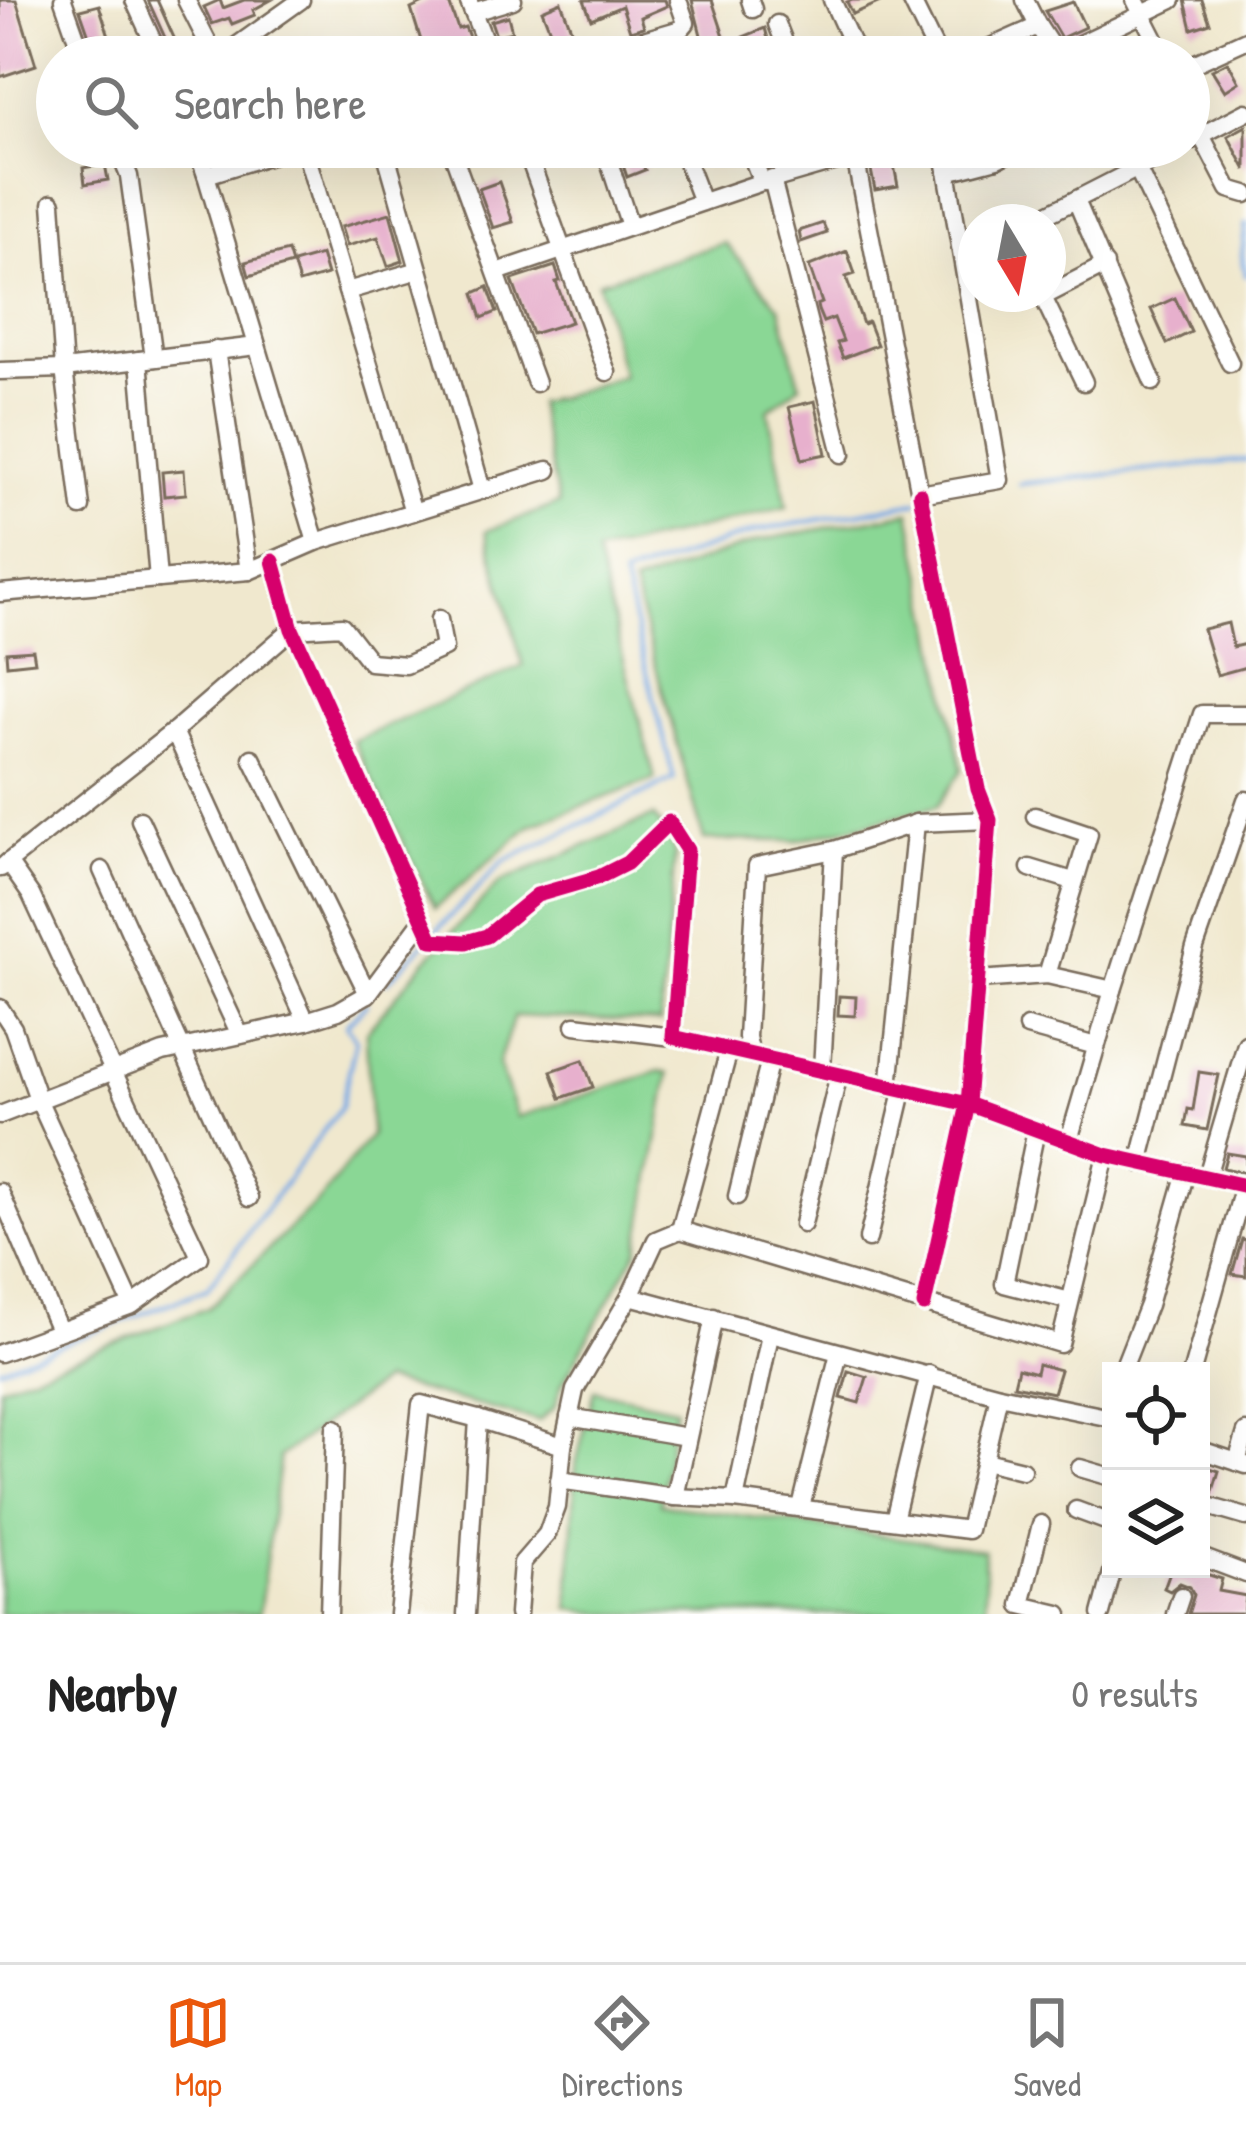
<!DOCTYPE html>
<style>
body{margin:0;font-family:"Patrick Hand",sans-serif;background:#f2f2f2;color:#222}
.controls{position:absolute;right:36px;bottom:36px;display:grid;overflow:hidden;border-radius:0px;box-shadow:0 12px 48px #0002}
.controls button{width:108px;height:108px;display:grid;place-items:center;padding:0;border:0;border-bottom:3px solid #e0e0e0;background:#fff;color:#222;font:60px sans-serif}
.compass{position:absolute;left:958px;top:204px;width:108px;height:108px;border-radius:50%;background:#fff;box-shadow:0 12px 48px #0002;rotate:170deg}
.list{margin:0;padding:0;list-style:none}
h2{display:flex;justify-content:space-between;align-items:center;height:156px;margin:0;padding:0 48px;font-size:51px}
h2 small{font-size:39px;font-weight:400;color:#767676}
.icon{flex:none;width:66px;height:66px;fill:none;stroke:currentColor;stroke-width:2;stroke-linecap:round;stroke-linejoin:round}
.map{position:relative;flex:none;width:1246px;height:1614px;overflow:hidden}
.search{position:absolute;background:#fff;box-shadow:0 12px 48px #0002;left:36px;right:36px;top:36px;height:132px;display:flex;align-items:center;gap:30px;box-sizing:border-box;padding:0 42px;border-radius:66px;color:#767676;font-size:45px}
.sheet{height:348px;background:#fff}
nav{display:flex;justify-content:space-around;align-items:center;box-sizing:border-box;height:168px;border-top:3px solid #e0e0e0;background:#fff;font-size:33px;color:#767676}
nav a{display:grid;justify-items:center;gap:6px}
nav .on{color:#ea580c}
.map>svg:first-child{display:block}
</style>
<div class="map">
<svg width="1246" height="1614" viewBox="0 0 1246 1614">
<rect width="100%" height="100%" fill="#fdfcf7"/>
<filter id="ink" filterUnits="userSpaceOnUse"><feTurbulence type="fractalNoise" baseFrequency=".00833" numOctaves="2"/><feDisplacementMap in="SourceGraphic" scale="24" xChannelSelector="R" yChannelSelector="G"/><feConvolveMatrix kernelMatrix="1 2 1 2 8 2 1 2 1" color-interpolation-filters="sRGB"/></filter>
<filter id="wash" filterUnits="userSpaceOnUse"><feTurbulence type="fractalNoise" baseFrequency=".004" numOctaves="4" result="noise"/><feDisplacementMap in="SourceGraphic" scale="48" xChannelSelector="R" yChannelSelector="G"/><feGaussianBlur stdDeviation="2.7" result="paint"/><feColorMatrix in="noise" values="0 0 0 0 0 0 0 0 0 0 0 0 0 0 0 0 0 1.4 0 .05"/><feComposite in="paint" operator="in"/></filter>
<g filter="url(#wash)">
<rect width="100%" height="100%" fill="#f0e8ce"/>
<g fill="#8ad795" stroke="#62805a" stroke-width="3">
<polygon points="725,243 780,308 800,385 768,410 787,507 596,554 655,779 531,825 435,908 353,741 523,666 486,531 559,504 537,404 623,376 598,282"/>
<polygon points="910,512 962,770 937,806 795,841 704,840 633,585 757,541"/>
<polygon points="653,816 670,836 675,855 660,1022 514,1016 498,1064 517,1117 660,1071 669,1074 638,1249 562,1384 554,1408 539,1421 383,1381 280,1456 259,1614 0,1614 0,1386 208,1308 323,1196 371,1135 366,1032 425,961 499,883"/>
<polygon points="594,1390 675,1408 660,1504 984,1550 986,1614 609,1614 569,1609 576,1464"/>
</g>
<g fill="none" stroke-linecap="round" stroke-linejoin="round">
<g stroke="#79aae4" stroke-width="4.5">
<polyline points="1246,224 1242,254 1246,275"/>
<polyline points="1019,484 1246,460"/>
<polyline points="387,982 503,862 674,779 623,577 756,531 917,502"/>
<polyline points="0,1368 207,1289 341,1107 356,1040 346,1025 366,1004"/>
</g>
</g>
<g id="blocks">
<g fill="#e7b0cd">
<polygon points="0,0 16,0 36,65 0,77"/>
<polygon points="148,0 157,0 175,40 167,42"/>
<polygon points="220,0 223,8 244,0 271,0 253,10 255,15 232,24 229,18 212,24 204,7"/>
<polygon points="430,0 448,0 458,29 465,27 476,55 399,57 423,47 411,9"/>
<polygon points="584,0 665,0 667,6 641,17 644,27 630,31 622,6 591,19"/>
<polygon points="692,0 712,0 724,36 703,43"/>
<polygon points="852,0 885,0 853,14 847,2"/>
<polygon points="1185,0 1202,0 1210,23 1192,29"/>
<polygon points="561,2 578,47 560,56 542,10"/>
<polygon points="1073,2 1085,27 1061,38 1045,11"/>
<polygon points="99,5 112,45 94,50 80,10"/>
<polygon points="508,16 512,32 496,36 491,21"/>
<polygon points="765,28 773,57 751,57 743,37"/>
<polygon points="1114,42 1121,57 1082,57"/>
<polygon points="1228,62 1239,82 1225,91 1212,70"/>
<polygon points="1246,126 1246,170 1228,136"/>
<polygon points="485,147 512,147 514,155 490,163"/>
<polygon points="790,147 799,147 804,157 783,163 778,152"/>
<polygon points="639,153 645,170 627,177 621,159"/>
<polygon points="893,160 898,186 875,190 870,165"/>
<polygon points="105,164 108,180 85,184 83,168"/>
<polygon points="499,182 513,222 493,228 479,189"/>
<polygon points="390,213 403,261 388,266 378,237 347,246 341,227"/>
<polygon points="823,223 827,233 801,242 799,231"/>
<polygon points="288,251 292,264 249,276 245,262"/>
<polygon points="847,251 855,274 846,277 863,324 868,322 877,345 843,358 837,343 843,341 834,318 823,322 818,310 817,305 822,303 809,266"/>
<polygon points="321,255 327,275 299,283 293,263"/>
<polygon points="555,266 560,281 556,282 571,322 532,334 512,280"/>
<polygon points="488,287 497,312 482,318 474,293"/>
<polygon points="1175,298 1191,332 1167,344 1151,309"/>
<polygon points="815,401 826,454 802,459 789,407"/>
<polygon points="184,470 186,494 164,496 162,472"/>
<polygon points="1228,623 1233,647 1246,644 1246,667 1217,675 1203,629"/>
<polygon points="33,650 35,662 7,665 6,652"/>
<polygon points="839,996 856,997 855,1016 838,1015"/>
<polygon points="583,1060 593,1087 561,1098 551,1071"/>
<polygon points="1199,1072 1219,1075 1207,1130 1185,1126 1188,1109 1193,1110"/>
<polygon points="1227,1153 1246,1156 1246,1173 1223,1168"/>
<polygon points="1242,1239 1246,1240 1246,1276 1232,1274"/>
<polygon points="1038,1364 1060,1370 1053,1393 1014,1385 1018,1368 1036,1373"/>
<polygon points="848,1371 867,1377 859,1403 841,1398"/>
<polygon points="1201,1465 1219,1471 1212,1494 1201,1491"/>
<polygon points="1171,1569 1190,1569 1222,1579 1219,1591 1246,1596 1244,1614 1188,1614 1194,1595 1190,1587 1180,1583 1170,1591 1164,1588"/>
</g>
</g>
</g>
<g filter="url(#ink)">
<use href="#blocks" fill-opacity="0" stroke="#7a6c5c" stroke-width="3"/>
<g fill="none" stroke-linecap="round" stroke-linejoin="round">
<g stroke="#7a6c5c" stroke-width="21">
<g id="minor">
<polyline points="63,0 83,57"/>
<polyline points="134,0 160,57"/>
<polyline points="186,0 215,57"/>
<polyline points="468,0 491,57"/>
<polyline points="750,0 753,9"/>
<polyline points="832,0 858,57"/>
<polyline points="911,0 939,57"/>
<polyline points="1025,0 1038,26"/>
<polyline points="1135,0 1164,57"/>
<polyline points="473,12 513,0"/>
<polyline points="777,24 790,57"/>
<polyline points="221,57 301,0"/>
<polyline points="585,57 681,29 686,23 678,0"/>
<polyline points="968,57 1038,26 1055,52 1067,50 1172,0"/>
<polyline points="1189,66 1246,40"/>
<polyline points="1189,112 1229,189 1246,194"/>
<polyline points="1190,141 1246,112"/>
<polyline points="117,147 129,176 154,358"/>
<polyline points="196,147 206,175 297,147"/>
<polyline points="304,147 413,512"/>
<polyline points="384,147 482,490"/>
<polyline points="525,147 607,372"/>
<polyline points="604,147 630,226"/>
<polyline points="681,147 702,202"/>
<polyline points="451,149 536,383"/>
<polyline points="855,156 920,494 1000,480 943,147"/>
<polyline points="1138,170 1230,363"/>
<polyline points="947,172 997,159 1022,147"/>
<polyline points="206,175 316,542"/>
<polyline points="772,179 842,454"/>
<polyline points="765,182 885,147"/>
<polyline points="1076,200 1153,382"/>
<polyline points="52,203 64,369 81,507"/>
<polyline points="1032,222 1179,147"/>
<polyline points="497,272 762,182 748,147"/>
<polyline points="347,291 419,270"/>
<polyline points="216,350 249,571"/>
<polyline points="139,360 158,579"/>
<polyline points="0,371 64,369 257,346"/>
<polyline points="1084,382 1043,297 1105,265"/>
<polyline points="920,494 978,789 990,820 968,1104 924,1305"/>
<polyline points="273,561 292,629 432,940 466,942 487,936 537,895 599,877 627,863 669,822 687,850 673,1037 968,1104 1106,1155 1246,1186"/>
<polyline points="0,593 249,571 316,542 548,470"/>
<polyline points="174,731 306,1021"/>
<polyline points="252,758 368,994 422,921"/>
<polyline points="1035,816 1089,834 1047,975"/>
<polyline points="140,820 240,1035"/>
<polyline points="1,868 174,731 292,629 342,626 370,662 406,665 444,648 439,619"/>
<polyline points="1030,868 1073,881"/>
<polyline points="102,870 249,1198"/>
<polyline points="978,980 1047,975 1113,990"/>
<polyline points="0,1008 13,1028 38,1099 132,1305"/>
<polyline points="575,1025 673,1037"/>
<polyline points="1027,1027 1096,1046"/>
<polyline points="751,1055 747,1037 757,866 834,850 916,823 990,820"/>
<polyline points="822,1070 834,850"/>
<polyline points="889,1087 916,823"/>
<polyline points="0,1115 163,1052 306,1021 338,1011 368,994"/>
<polyline points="1036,1130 1004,1284 1070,1301"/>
<polyline points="1069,1140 1113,990 1202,714 1246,714"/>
<polyline points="1139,1163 1195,947 1246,800"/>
<polyline points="1207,1176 1246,1044"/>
<polyline points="0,1192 59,1330"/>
<polyline points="737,1196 770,1059"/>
<polyline points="803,1224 839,1074"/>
<polyline points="680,1230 1060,1344 1106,1155"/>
<polyline points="868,1239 903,1091"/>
<polyline points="630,1296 999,1395 1111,1418"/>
<polyline points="714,1317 675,1497 735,1500 968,1530 999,1395"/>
<polyline points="0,1353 132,1305 200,1257 31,895 8,862"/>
<polyline points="1122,1371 1148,1305 1186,1172"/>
<polyline points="1192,1371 1244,1185"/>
<polyline points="569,1417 687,1437"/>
<polyline points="1201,1450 1246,1465"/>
<polyline points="985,1461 1022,1470"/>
<polyline points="1237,1462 1246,1432"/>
<polyline points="1080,1468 1111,1477"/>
<polyline points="559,1480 675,1497"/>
<polyline points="735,1500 770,1335"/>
<polyline points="1201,1504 1246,1517"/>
<polyline points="801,1507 839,1353"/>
<polyline points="1076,1510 1111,1523"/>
<polyline points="894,1520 929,1374"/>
<polyline points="1041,1524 1021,1605 1059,1614"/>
<polyline points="1201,1557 1246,1574"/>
<polyline points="329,1614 335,1428"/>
<polyline points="398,1614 421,1404 478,1419"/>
<polyline points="466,1614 478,1419 563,1446"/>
<polyline points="518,1614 522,1563 547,1534 557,1507 563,1446 575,1390 630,1296 656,1240 680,1230 729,1050"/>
<polyline points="1101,1614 1113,1569"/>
<polyline points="1175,1614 1181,1596"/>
</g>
</g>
<use href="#minor" stroke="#fff" stroke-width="16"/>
<g stroke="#fdfcf7" stroke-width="22">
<g id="cycleway">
<polyline points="920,494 978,789 990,820 968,1104 924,1305"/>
<polyline points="273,561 292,629 432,940 466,942 487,936 537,895 599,877 627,863 669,822 687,850 673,1037 968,1104 1106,1155 1246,1186"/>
</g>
</g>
<use href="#cycleway" stroke="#d6006c" stroke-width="15"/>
</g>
</g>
</svg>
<div class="controls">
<button><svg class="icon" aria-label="locate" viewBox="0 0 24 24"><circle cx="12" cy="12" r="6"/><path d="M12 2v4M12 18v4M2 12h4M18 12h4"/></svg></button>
<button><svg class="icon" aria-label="layers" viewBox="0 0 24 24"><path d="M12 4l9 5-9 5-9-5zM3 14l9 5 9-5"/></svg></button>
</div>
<svg class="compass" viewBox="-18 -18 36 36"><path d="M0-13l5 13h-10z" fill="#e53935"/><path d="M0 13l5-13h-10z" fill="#767676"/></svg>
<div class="search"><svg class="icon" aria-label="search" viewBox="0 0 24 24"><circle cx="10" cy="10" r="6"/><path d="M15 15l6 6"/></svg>Search here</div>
</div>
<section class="sheet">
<h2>Nearby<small>0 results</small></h2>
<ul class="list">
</ul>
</section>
<nav>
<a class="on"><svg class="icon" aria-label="map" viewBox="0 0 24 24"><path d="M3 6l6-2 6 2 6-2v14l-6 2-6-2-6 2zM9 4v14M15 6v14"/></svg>Map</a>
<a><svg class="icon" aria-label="directions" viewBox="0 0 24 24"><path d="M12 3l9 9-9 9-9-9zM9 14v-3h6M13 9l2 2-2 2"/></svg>Directions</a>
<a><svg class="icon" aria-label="saved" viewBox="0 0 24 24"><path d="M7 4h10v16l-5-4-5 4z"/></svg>Saved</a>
</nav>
